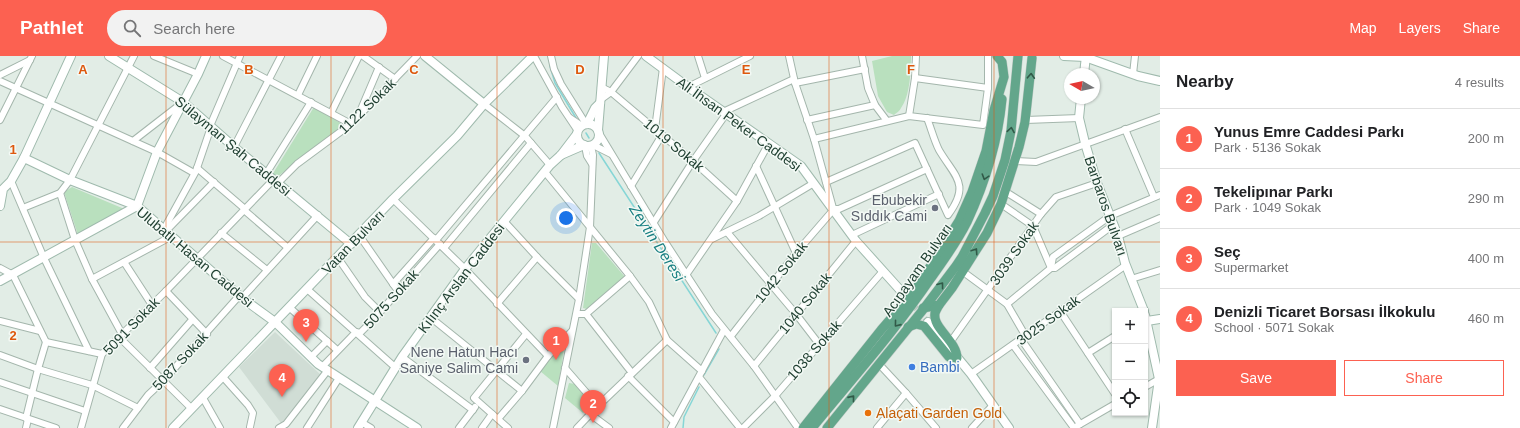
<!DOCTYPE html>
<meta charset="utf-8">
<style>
body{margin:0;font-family:Arial,sans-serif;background:#f2f2f2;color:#202124}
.controls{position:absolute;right:12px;bottom:12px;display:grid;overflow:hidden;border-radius:0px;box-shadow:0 1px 3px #0004}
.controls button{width:36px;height:36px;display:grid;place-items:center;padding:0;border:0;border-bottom:1px solid #e0e0e0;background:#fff;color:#202124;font:20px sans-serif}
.compass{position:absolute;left:1064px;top:12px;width:36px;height:36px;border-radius:50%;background:#fff;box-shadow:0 1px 3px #0004;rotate:279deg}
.you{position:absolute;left:566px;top:162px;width:14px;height:14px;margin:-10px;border:3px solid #fff;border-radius:50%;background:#1a73e8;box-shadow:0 0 0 6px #1a73e833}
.badge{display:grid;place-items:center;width:26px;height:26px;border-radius:50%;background:#fc6151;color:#fff;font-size:13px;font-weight:700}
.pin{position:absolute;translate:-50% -33px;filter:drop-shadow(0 1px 2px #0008)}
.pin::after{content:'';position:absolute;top:21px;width:14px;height:12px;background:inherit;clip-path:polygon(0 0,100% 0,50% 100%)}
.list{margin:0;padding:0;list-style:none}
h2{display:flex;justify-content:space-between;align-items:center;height:52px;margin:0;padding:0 16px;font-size:17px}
h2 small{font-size:13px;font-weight:400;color:#757577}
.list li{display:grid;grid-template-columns:26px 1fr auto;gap:12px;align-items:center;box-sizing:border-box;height:60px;padding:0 16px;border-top:1px solid #e0e0e0}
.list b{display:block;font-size:15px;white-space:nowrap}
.list p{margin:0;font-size:13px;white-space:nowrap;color:#757577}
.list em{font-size:13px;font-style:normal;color:#757577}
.actions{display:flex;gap:8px;padding:12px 16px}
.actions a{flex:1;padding:9px 0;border:1px solid #fc6151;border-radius:0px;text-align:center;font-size:14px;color:#fc6151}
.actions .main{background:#fc6151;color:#fff}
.icon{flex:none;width:22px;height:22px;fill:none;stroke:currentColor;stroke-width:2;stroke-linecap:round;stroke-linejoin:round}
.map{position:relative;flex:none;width:1160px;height:372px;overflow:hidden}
header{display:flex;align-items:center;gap:24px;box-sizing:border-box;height:56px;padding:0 20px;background:#fc6151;color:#fff}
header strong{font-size:19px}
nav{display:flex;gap:22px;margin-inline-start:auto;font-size:14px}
.search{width:280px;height:36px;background:#f2f2f2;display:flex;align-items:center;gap:10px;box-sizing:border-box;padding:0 14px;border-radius:22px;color:#757577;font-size:15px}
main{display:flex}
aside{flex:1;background:#fff}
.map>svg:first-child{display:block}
</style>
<header>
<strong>Pathlet</strong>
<div class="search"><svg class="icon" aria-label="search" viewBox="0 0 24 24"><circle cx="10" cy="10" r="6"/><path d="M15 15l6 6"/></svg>Search here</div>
<nav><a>Map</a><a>Layers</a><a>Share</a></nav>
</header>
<main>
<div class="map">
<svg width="1160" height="372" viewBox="0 0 1160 372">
<rect width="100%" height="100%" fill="#e2ede6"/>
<polygon fill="#d0ddd5" points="275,276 321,319 286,364 281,367 239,311"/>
<g fill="#b9e0be">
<path d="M892,0H911C911,15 910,40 901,52C900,55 896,57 894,59L887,56L878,40L872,5Z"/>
<polygon points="314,51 342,68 340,72 277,121 272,119"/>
<polygon points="72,131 122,152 125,155 78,179 64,136"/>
<polygon points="592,187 596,187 625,221 587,253 583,252"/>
<polygon points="560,292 564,294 558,330 540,315"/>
<polygon points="569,327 575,328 591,347 583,357 565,342"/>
</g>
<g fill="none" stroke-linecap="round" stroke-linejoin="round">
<g stroke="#86d6d6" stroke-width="1.5">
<polyline points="550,10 555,27 576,62"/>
<polyline points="586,77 589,82"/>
<polyline points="599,97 716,277"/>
<polyline points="704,319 719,293"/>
<polyline points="683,372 684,361 699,331"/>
</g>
<polyline stroke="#bbcac2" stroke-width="6" stroke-dasharray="6 3" stroke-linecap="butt" points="901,235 928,266"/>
<g stroke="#a4b6ac" stroke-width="8">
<g id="street">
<polyline points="154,0 198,18"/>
<polyline points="223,0 351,68"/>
<polyline points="363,0 395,23"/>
<polyline points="534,0 562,51 578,75"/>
<polyline points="551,0 554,13 561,28 586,68"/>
<polyline points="698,0 705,22"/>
<polyline points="789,0 795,27 814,83 833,152"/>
<polyline points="862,0 868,32 875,49 887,65"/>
<polyline points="1133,18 1135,0"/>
<polyline points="0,19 30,4"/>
<polyline points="915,22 988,32"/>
<polyline points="0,25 157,96 194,117"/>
<polyline points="795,27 865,13"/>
<polyline points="601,31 611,36 693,105 737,145"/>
<polyline points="688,31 750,0"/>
<polyline points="298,39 317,0"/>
<polyline points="600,44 611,36 638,0"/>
<polyline points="484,48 525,80 550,109"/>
<polyline points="723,56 794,23"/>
<polyline points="331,57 359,0"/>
<polyline points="359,58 379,11"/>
<polyline points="909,60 915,22 916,0"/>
<polyline points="570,62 582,70"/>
<polyline points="0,64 32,0"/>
<polyline points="807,64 875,49"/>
<polyline points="1026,64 1079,62"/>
<polyline points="210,70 240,0"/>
<polyline points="655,73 663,12"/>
<polyline points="1125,73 1154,141"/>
<polyline points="599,77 665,186 712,258 754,310 798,372"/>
<polyline points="814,83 909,60 983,69 988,32 988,0"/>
<polyline points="133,85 182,47"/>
<polyline points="593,89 611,98"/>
<polyline points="585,90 587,100 592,108"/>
<polyline points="234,91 281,0"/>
<polyline points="1015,105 1036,106 1160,61"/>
<polyline points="756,110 796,197"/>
<polyline points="197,112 245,153"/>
<polyline points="545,116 630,220 649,246 667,284 702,315"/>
<polyline points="266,118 311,46"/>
<polyline points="11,125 44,202 89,295"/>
<path d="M826,126L915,87L948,159C971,128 955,121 939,94C934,84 931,72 927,62"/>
<polyline points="278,127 297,108 351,68 417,0"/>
<polyline points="631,130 662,79"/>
<polyline points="1006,136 1041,158"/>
<polyline points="60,137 75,184 92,223 122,278"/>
<polyline points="393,143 465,213 548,300"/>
<polyline points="1001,148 1033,170 1051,212"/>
<polyline points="23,152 60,137 70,124 134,0"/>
<polyline points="834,153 839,153 927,113"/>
<polyline points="244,154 287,191"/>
<polyline points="504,165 537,201 579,243"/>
<polyline points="654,166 693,105 726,58"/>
<polyline points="164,173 196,115 211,71"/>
<polyline points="166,175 214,126"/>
<polyline points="727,176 796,258 819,288"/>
<polyline points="221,177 267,214"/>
<polyline points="359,179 398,235"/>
<polyline points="852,179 939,138"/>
<polyline points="1118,180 1160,162"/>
<polyline points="712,183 759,160 814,127"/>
<polyline points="436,184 557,41"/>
<polyline points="444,192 531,87"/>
<polyline points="338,202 365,241 380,256"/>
<polyline points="124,206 152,249"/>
<polyline points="0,212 13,219 46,286"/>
<polyline points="1051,212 1053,201 1110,160 1160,139"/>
<polyline points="962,215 1007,248 1025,279"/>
<polyline points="686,219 737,145 769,87"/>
<polyline points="92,223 172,180"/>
<polyline points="1131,223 1160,214"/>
<polyline points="393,228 434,182"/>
<polyline points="307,233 396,312"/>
<polyline points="166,235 207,278"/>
<polyline points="242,242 318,159"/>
<polyline points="497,248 537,201"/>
<polyline points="1007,248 1051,212 1055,212 1113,169"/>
<polyline points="290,252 337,294"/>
<polyline points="1060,255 1115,338"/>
<polyline points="577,258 586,258 632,317"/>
<polyline points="586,258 630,220"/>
<polyline points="430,261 522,335"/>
<polyline points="0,265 40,275"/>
<polyline points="731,280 796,197 834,153"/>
<polyline points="119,281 191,352"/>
<polyline points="1021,283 1080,368"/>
<polyline points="46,286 102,298"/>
<polyline points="949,288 1041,158 1056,141 1097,127"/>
<polyline points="1013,289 1074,372"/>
<polyline points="1088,297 1115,280"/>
<polyline points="0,299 38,313 92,329 138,352"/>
<polyline points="311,301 327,285"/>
<polyline points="402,301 473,354"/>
<polyline points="879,308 906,337 936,372"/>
<polyline points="754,310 856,185"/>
<polyline points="322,311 356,276 360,277 373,264 440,188"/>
<polyline points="150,312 192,264"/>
<polyline points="565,312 598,350"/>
<polyline points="971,318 1126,209"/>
<polyline points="628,320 674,366"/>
<polyline points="223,321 248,349 253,357 250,371"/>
<polyline points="699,321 740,372"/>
<polyline points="0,326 85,355"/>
<polyline points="1145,331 1159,323"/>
<polyline points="203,342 220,372"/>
<polyline points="0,353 56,372"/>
<polyline points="590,358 609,372"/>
<polyline points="26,362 38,313 46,286"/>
<polyline points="498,363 522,335 548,300 572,275"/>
<polyline points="361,366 371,372"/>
<polyline points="1077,370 1115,348"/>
<polyline points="26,372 28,363"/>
<polyline points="81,372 102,298 166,235 273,124"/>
<polyline points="123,372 148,339 163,325 239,240"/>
<polyline points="279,372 286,368 328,314"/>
<polyline points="307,372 339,322"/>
<polyline points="459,372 475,351"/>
<polyline points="482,372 492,358"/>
<polyline points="508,372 474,342 526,278"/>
<polyline points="553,372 579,243 590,171 593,99 591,90"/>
<polyline points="577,372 598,350 667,284"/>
<polyline points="671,372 724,274"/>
<polyline points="743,372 775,340 883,215"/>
<polyline points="877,372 906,337"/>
<polyline points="972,372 993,349"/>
</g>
</g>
<g stroke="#9fbaad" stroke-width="10">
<g id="secondary">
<polyline points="109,0 183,46 234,91 351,188"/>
<polyline points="425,0 484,48"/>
<polyline points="646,0 688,31 801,110 856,185 901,235"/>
<polyline points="1064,0 1085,1 1138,20 1160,25"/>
<polyline points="1084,18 1086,0"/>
<polyline points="1081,42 1079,62 1085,87 1097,127 1118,180 1125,207 1144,255"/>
<polyline points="587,68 595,52 600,47"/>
<circle cx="588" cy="79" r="11"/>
<polyline points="598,74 604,0"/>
<polyline points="561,99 584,89"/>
<polyline points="24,102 70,124 137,150 242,242 275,266 318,308 417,372"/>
<polyline points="0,150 3,133 11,125 24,102 71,0"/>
<polyline points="0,225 137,150 157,96 198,18 206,0"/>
<polyline points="1145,259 1159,323 1152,372"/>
<polyline points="1147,265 1160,263"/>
<polyline points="928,266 971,318 1009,372"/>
<polyline points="173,372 393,143 457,80 484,48 533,0"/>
<polyline points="358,372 402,301 465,213 550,109 561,99 577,78"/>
</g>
</g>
<g stroke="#c1cac6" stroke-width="10">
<g id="primary">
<polyline points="923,252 939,249 952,232 987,177 1001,148 1019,91 1025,66 1032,2"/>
<path d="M908,271L916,268L924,270L949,301L957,302C957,285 932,272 935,257C936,254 938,251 939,249"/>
<polyline points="803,372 881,274 914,236 959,165 972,136 986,95 994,54 1004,21 1002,6 997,0"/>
<path d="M812,372C852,323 895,275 931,222C944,204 957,186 967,166C985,127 998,86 1002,43"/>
<polyline points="827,372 922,255 956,210 962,201 985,157 993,140 1005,104 1011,75 1018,0"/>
</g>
</g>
<use href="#street" stroke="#fff" stroke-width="6"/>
<use href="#secondary" stroke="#fff" stroke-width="8"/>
<use href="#primary" stroke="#63a68b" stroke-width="9"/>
</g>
<defs><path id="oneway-chevron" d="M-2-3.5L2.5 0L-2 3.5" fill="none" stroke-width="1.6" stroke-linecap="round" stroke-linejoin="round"/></defs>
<g stroke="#315a48">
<use href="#oneway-chevron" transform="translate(1031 20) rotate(-87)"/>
<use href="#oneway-chevron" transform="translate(1011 74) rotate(-81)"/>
<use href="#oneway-chevron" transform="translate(985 121) rotate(107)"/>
<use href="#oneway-chevron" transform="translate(975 195) rotate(-56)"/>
<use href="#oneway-chevron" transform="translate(941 229) rotate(-53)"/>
<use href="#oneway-chevron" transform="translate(897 268) rotate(129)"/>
<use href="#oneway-chevron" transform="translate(852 342) rotate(-51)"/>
</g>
<path fill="none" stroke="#de580e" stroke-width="1" stroke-opacity="0.55" d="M166,0V372M331,0V372M497,0V372M663,0V372M829,0V372M994,0V372M0,186H1160"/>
<g fill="#6b7280" stroke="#f3f9f5" stroke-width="1.5">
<circle cx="935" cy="152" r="4"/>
<circle cx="526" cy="304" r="4"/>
</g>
<circle fill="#3f7fe0" stroke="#f3f9f5" stroke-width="1.5" cx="912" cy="311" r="4"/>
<circle fill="#e8710a" stroke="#f3f9f5" stroke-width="1.5" cx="868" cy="357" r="4"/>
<g text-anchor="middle" stroke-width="3" stroke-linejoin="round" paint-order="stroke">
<g font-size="14" fill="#204032" stroke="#f3f9f5">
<text transform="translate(367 50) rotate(-44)" y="5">1122 Sokak</text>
<text transform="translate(739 68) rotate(36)" y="5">Ali İhsan Peker Caddesi</text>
<text transform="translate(674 89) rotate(40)" y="5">1019 Sokak</text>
<text transform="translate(233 90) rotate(40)" y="5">Sülayman Şah Caddesi</text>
<text transform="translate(1106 150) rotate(71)" y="5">Barbaros Bulvarı</text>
<text transform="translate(353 186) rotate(-46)" y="5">Vatan Bulvarı</text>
<text transform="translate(1014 197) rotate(-55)" y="5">3039 Sokak</text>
<text transform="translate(195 201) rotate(40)" y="5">Ulubatlı Hasan Caddesi</text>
<text transform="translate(917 214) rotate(-55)" y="5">Acıpayam Bulvarı</text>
<text transform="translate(781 216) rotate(-51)" y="5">1042 Sokak</text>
<text transform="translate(461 222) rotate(-53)" y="5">Kılınç Arslan Caddesi</text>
<text transform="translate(391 243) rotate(-48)" y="5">5075 Sokak</text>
<text transform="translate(805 247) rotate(-51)" y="5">1040 Sokak</text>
<text transform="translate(1048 264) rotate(-36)" y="5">3025 Sokak</text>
<text transform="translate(131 270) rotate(-46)" y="5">5091 Sokak</text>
<text transform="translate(814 294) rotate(-49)" y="5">1038 Sokak</text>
<text transform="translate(180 305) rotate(-47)" y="5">5087 Sokak</text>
</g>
<g font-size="14" fill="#5b616d" stroke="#f3f9f5" text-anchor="end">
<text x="927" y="149">Ebubekir<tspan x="927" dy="16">Sıddık Cami</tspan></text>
<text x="518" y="301">Nene Hatun Hacı<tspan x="518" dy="16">Saniye Salim Cami</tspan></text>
</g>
<g font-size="14" fill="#366cbe" stroke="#f3f9f5" text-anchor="start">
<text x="920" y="316">Bambi</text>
</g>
<g font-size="14" fill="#c56008" stroke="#f3f9f5" text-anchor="start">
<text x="876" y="362">Alaçati Garden Gold</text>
</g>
<g font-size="15" font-style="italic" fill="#167e80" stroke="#f3f9f5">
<text transform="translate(657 187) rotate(57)" y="5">Zeytin Deresi</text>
</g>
</g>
<g font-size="13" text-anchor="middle" font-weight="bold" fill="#de580e" stroke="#f3f9f5" stroke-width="3" stroke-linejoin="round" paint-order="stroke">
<text x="83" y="18">A</text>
<text x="249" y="18">B</text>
<text x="414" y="18">C</text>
<text x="580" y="18">D</text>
<text x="746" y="18">E</text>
<text x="911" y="18">F</text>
<text x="13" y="98">1</text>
<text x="13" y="284">2</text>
</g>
</svg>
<div class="controls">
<button>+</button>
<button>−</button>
<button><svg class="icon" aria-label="locate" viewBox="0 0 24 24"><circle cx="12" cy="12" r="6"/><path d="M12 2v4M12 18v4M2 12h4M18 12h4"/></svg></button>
</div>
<svg class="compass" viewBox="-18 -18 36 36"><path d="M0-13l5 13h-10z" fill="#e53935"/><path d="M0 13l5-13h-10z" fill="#757577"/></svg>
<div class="you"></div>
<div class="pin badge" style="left:556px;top:304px">1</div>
<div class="pin badge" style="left:593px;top:367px">2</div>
<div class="pin badge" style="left:306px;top:286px">3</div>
<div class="pin badge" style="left:282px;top:341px">4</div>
</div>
<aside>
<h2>Nearby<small>4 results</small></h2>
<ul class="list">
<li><span class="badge">1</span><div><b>Yunus Emre Caddesi Parkı</b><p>Park · 5136 Sokak</p></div><em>200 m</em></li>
<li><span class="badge">2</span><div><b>Tekelipınar Parkı</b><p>Park · 1049 Sokak</p></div><em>290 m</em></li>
<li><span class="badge">3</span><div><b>Seç</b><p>Supermarket</p></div><em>400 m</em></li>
<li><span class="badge">4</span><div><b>Denizli Ticaret Borsası İlkokulu</b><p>School · 5071 Sokak</p></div><em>460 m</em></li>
</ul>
<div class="actions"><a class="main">Save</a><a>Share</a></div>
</aside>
</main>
